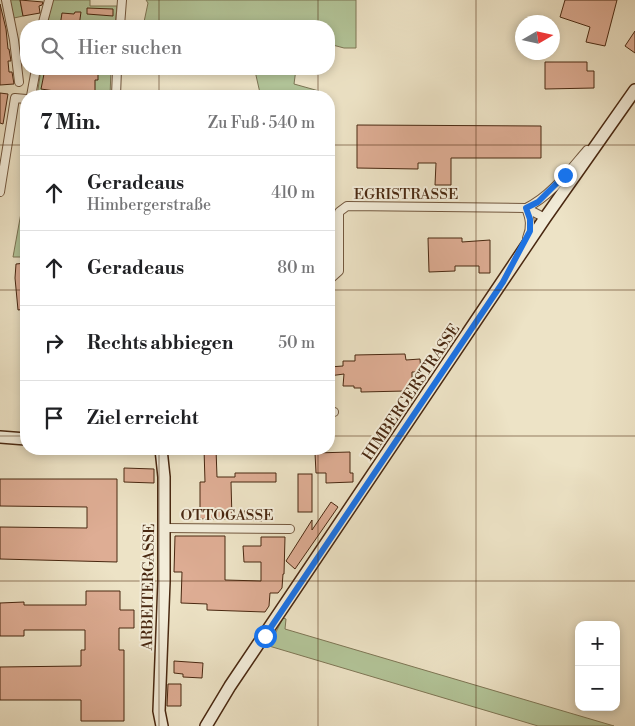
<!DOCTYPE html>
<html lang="de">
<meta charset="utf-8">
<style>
body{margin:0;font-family:"Libre Bodoni",serif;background:#f6f6f6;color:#202124}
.controls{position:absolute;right:15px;bottom:15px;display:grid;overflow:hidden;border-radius:10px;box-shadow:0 2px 8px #0003}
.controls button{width:45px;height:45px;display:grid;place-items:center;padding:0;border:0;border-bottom:1px solid #e0e0e0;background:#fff;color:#202124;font:25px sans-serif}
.compass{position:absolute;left:515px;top:15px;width:45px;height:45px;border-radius:50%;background:#fff;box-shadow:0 2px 8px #0003;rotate:81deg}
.stop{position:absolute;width:15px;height:15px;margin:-11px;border:4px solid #1a73e8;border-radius:50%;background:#fff}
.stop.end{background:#1a73e8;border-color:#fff;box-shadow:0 1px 5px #0008}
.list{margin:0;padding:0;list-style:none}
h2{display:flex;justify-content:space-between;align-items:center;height:65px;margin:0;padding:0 20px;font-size:21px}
h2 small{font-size:16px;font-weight:400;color:#757577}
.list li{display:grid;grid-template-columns:32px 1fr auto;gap:15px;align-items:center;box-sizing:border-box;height:75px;padding:0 20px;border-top:1px solid #e0e0e0}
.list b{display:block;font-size:19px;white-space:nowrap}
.list p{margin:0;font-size:16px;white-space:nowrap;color:#757577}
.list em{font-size:16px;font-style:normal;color:#757577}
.icon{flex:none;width:28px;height:28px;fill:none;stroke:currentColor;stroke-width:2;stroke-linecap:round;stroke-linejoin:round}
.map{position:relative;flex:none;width:635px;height:726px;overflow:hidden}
.search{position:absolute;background:#fff;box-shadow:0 2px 8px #0003;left:20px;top:20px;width:315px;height:55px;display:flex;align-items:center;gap:12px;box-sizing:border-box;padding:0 18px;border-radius:20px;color:#757577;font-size:19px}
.panel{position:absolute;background:#fff;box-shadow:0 2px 8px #0003;left:20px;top:90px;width:315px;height:365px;border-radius:20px}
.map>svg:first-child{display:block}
</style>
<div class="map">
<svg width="635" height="726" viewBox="0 0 635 726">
<rect width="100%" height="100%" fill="#ede3c6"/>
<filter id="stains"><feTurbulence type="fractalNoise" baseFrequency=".004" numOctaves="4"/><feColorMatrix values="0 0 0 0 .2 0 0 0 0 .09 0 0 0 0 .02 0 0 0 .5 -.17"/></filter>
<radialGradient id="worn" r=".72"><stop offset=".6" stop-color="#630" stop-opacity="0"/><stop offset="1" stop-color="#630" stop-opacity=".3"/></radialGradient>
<g fill="#b3c599" stroke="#7e7655">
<polygon points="9,0 20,0 23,16 14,18"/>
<polygon points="52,0 90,0 90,6 117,6 115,26 47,26"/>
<polygon points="146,0 356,0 356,48 344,48 329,44 329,26 141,26 144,22 148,3"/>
<polygon points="41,69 111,69 110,96 37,96"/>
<polygon points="163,69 296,69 294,84 319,91 260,93 255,71 163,71"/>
<polygon points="21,213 26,213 26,257 13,257"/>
<polygon points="283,618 286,619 285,629 614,726 538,726 269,646"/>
</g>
<g fill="#dead94" stroke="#492811">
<polygon points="20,0 43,2 42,5 39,6 40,13 23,16"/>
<polygon points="565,0 617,0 605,46 586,42 590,27 560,17"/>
<polygon points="0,4 6,29 8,49 9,49 11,61 8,61 9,72 12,72 14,84 0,85"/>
<polygon points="87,8 113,9 113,16 87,14"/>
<polygon points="75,12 81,12 79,26 60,26 62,13 74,14"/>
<polygon points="635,31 635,53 625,46"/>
<polygon points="545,62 587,62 587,71 594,71 594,88 545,89"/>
<polygon points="45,69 98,73 98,80 95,80 95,95 75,94 41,89"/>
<polygon points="0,93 8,94 3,124 0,123"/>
<polygon points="357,125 541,126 541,158 451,158 451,185 435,185 436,163 418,163 418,169 357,168"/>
<polygon points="428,238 462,238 462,242 490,240 490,273 479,273 479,266 455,266 455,271 429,272"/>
<polygon points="26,263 26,309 18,310 15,278 16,264"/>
<polygon points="405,354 406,360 420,359 421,372 412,372 412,381 406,389 406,391 361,392 361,388 354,388 354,386 343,386 344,374 329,376 329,367 343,366 343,361 355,361 355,355"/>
<polygon points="204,449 216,449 217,477 235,477 235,473 276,473 276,482 231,482 232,519 200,519 200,482 205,482"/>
<polygon points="350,452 350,473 353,473 353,482 326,483 326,473 316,473 315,453"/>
<polygon points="124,468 154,469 154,483 124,482"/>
<rect x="298" y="474" width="14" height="38"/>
<polygon points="0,479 117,479 117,562 0,559 0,527 87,528 87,507 0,506"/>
<polygon points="331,502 338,507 295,569 286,561 312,520 312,530"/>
<polygon points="244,511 263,512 262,521 244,520"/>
<polygon points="175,536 225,536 225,580 261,581 261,562 244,562 243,546 261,546 261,537 285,537 284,574 283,574 282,588 278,593 270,593 269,606 265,612 207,610 207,604 181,603 182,572 174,572"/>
<polygon points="86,591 120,591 120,610 134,610 134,628 119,628 119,650 124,650 124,721 81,721 81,700 0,700 0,667 81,666 81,650 85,650 85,630 24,630 24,636 0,636 0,603 24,602 24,605 86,605"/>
<polygon points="174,661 203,663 202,678 183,677 183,674 174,673"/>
<polygon points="168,684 181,684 181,706 167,706"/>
</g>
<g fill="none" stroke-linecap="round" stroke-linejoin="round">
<g stroke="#72573e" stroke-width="10">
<g id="street">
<polyline points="6,0 14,40 19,82"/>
<polyline points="42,26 49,0"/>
<polyline points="120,26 122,0"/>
<polyline points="31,96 36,69"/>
<polyline points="116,96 117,69"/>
<polyline points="0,192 15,98 26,99"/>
<path d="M527,238C532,227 530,218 526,208C551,196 569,171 587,150"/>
<polyline points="329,280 339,271 339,212 347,206 526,208 545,218"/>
<polyline points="329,412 334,412"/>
<polyline points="164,528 290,529"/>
</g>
</g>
<g stroke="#492811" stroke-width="14">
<g id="secondary">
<polyline points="0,437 26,439"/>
<polyline points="161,449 164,477 164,581 159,711 162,726"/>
<polyline points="206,726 230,686 545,218 635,90"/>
</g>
</g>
<use href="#street" stroke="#f3edda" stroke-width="8"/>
<use href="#secondary" stroke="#f3edda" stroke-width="11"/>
</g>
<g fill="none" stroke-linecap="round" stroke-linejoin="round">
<polyline stroke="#1a73e8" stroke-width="6" points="265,636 503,282 530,231 530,219 526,208 538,202 565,175"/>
</g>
<path fill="none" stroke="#492811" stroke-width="1" stroke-opacity="0.55" d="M159,0V26M318,0V26M476,0V726M159,69V96M318,69V96M0,145H26M329,145H635M0,290H26M329,290H635M0,436H26M329,436H635M159,449V726M318,449V726M0,581H635"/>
<g text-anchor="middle" stroke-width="4" stroke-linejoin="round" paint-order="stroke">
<g font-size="15" fill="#492811" stroke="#f3edda">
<text x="406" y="199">EGRISTRASSE</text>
<text transform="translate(411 392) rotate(-56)" y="5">HIMBERGERSTRASSE</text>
<text x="227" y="520">OTTOGASSE</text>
<text transform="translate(148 587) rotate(-89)" y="5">ARBEITERGASSE</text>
</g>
</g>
<rect width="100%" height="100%" filter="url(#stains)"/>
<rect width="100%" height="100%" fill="url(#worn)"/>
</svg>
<div class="controls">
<button>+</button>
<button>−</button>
</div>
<svg class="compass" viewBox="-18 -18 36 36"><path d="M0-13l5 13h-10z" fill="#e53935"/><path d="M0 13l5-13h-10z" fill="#757577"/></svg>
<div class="stop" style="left:265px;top:636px"></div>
<div class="stop end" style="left:565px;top:175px"></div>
<div class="search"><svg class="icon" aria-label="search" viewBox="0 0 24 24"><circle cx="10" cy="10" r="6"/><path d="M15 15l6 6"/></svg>Hier suchen</div>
<section class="panel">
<h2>7 Min.<small>Zu Fuß · 540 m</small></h2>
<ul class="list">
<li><svg class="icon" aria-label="ahead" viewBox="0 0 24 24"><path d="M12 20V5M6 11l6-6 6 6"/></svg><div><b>Geradeaus</b><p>Himbergerstraße</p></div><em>410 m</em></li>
<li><svg class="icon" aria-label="ahead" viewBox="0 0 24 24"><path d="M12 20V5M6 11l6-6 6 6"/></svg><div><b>Geradeaus</b></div><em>80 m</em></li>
<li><svg class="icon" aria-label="right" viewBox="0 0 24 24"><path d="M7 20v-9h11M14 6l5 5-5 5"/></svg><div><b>Rechts abbiegen</b></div><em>50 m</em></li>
<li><svg class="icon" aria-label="arrive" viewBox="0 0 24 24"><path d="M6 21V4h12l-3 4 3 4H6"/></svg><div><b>Ziel erreicht</b></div></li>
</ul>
</section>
</div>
